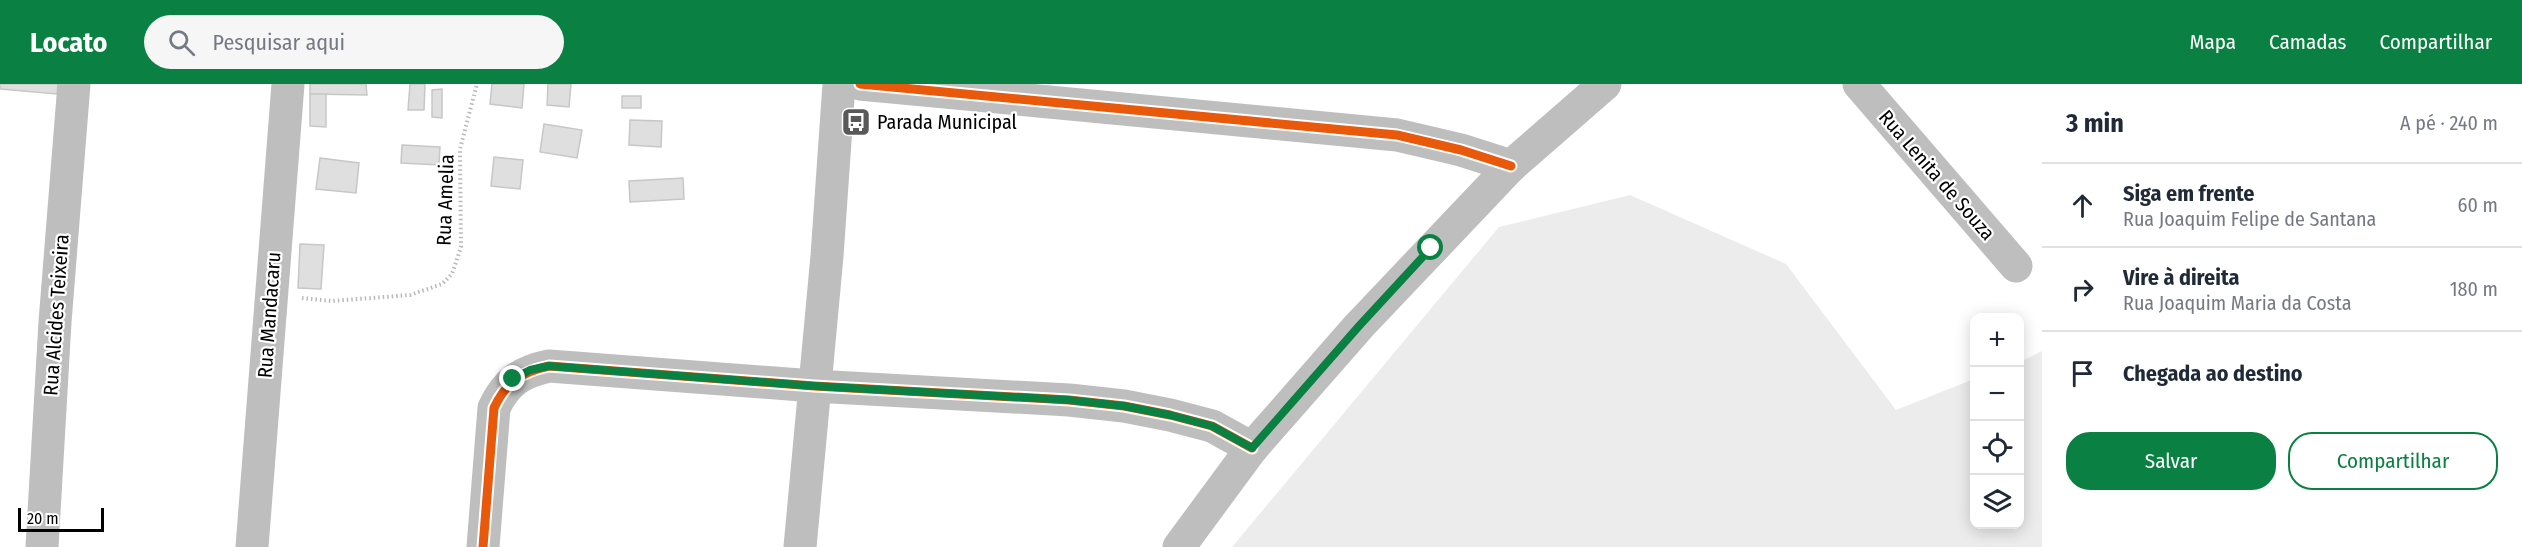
<!DOCTYPE html>
<html lang="pt">
<meta charset="utf-8">
<style>
body{margin:0;font-family:"Fira Sans Condensed",sans-serif;background:#f6f6f7;color:#1f2937}
.controls{position:absolute;right:18px;bottom:18px;display:grid;overflow:hidden;border-radius:12px;box-shadow:0 3px 15px #0003}
.controls button{width:54px;height:54px;display:grid;place-items:center;padding:0;border:0;border-bottom:2px solid #e0e1e3;background:#fff;color:#1f2937;font:30px sans-serif}
.scale{position:absolute;left:18px;bottom:15px;width:86px;box-sizing:border-box;padding-left:6px;border:3px solid #000;border-top:0;font-size:16px;line-height:21px;white-space:nowrap;color:#000;-webkit-text-stroke:4px #fff;paint-order:stroke}
.stop{position:absolute;width:18px;height:18px;margin:-14px;border:4px solid #0b8043;border-radius:50%;background:#fff}
.stop.end{background:#0b8043;border-color:#fff;box-shadow:0 2px 6px #0008}
.list{margin:0;padding:0;list-style:none}
h2{display:flex;justify-content:space-between;align-items:center;height:78px;margin:0;padding:0 24px;font-size:26px}
h2 small{font-size:20px;font-weight:400;color:#747a83}
.list li{display:grid;grid-template-columns:39px 1fr auto;gap:18px;align-items:center;box-sizing:border-box;height:84px;padding:0 24px;border-top:2px solid #e0e1e3}
.list b{display:block;font-size:22px;white-space:nowrap}
.list p{margin:0;font-size:20px;white-space:nowrap;color:#747a83}
.list em{font-size:20px;font-style:normal;color:#747a83}
.actions{display:flex;gap:12px;padding:18px 24px}
.actions a{flex:1;padding:14px 0;border:2px solid #0b8043;border-radius:24px;text-align:center;font-size:21px;color:#0b8043}
.actions .main{background:#0b8043;color:#fff}
.icon{flex:none;width:33px;height:33px;fill:none;stroke:currentColor;stroke-width:2;stroke-linecap:round;stroke-linejoin:round}
.map{position:relative;flex:none;width:2042px;height:463px;overflow:hidden}
header{display:flex;align-items:center;gap:36px;box-sizing:border-box;height:84px;padding:0 30px;background:#0b8043;color:#fff}
header strong{font-size:28px}
nav{display:flex;gap:33px;margin-inline-start:auto;font-size:21px}
.search{width:420px;height:54px;background:#f6f6f7;display:flex;align-items:center;gap:15px;box-sizing:border-box;padding:0 21px;border-radius:33px;color:#747a83;font-size:22px}
main{display:flex}
aside{flex:1;background:#fff}
.map>svg:first-child{display:block}
</style>
<header>
<strong>Locato</strong>
<div class="search"><svg class="icon" aria-label="search" viewBox="0 0 24 24"><circle cx="10" cy="10" r="6"/><path d="M15 15l6 6"/></svg>Pesquisar aqui</div>
<nav><a>Mapa</a><a>Camadas</a><a>Compartilhar</a></nav>
</header>
<main>
<div class="map">
<svg width="2042" height="463" viewBox="0 0 2042 463">
<rect width="100%" height="100%" fill="#fff"/>
<polygon fill="#ececec" points="1630,111 1786,180 1896,326 1974,295 1974,440 2020,440 2020,278 2042,267 2042,463 1232,463 1499,143"/>
<g fill="#dfdfdf" stroke="#c7c7c7" stroke-width="1.5">
<polygon points="0,0 58,0 57,10 0,5"/>
<polygon points="310,0 366,0 367,11 310,10"/>
<polygon points="410,0 425,0 424,26 408,26"/>
<polygon points="492,0 524,0 522,24 490,20"/>
<polygon points="548,0 571,0 569,23 547,21"/>
<polygon points="442,5 442,34 432,33 432,6"/>
<polygon points="310,10 326,10 326,43 310,42"/>
<rect x="622" y="12" width="19" height="12"/>
<polygon points="630,36 662,37 661,63 629,61"/>
<polygon points="544,40 582,46 577,74 540,68"/>
<polygon points="402,61 440,63 439,81 401,79"/>
<polygon points="494,73 523,76 520,105 491,102"/>
<polygon points="320,74 359,79 356,109 316,105"/>
<polygon points="683,94 684,115 630,118 629,97"/>
<polygon points="300,160 324,161 321,205 298,204"/>
</g>
<g fill="none" stroke-linecap="round" stroke-linejoin="round">
<polyline stroke="#b9b9b9" stroke-width="4" stroke-dasharray="1.5 3" stroke-linecap="butt" points="302,214 332,217 410,211 442,200 452,190 461,163 460,65 477,0"/>
<g stroke="#bebebe" stroke-width="33">
<polyline points="860,0 1397,51 1461,66 1511,82"/>
<polyline points="1859,0 2016,182"/>
<polyline points="42,463 55,238 74,0"/>
<polyline points="252,463 288,0"/>
<path d="M483,463L494,324C506,298 521,288 549,282L814,302L1069,316L1124,322L1170,331L1212,342L1252,364"/>
<polyline points="800,463 827,172 839,0"/>
<polyline points="1179,463 1252,364 1359,242 1511,82 1605,0"/>
</g>
<g stroke="#fff" stroke-width="13">
<g id="cycleway">
<polyline points="860,0 1397,51 1461,66 1511,82"/>
<path d="M483,463L494,324C506,298 521,288 549,282L814,302L1069,316L1124,322L1170,331L1212,342L1252,364"/>
</g>
</g>
<use href="#cycleway" stroke="#e8590c" stroke-width="9"/>
</g>
<g fill="none" stroke-linecap="round" stroke-linejoin="round">
<polyline stroke="#0b8043" stroke-width="8" points="513,295 530,286 549,282 814,302 1069,316 1124,322 1170,331 1212,342 1252,364 1359,242 1431,164"/>
</g>
<defs>
<g id="bus-square" transform="scale(1.5)"><rect x="-9" y="-9" width="18" height="18" rx="4" fill="#595959" stroke="#fff"/><path d="M-5-6H5V4H4V6H2V4H-2V6H-4V4H-5ZM-3.5-4V0h7V-4ZM-3.5 1.2v1.5H-2V1.2ZM2 1.2v1.5H3.5V1.2Z" fill="#fff"/></g>
</defs>
<g fill-rule="evenodd">
<use href="#bus-square" x="856" y="38"/>
</g>
<g text-anchor="middle" stroke-width="4.5" stroke-linejoin="round" paint-order="stroke">
<g font-size="20" fill="#000" stroke="#fff" text-anchor="start">
<text x="877" y="45">Parada Municipal</text>
</g>
<g font-size="20" fill="#000" stroke="#fff">
<text transform="translate(1937 91) rotate(49)" y="7">Rua Lenita de Souza</text>
<text transform="translate(445 116) rotate(-88)" y="7">Rua Amelia</text>
<text transform="translate(56 231) rotate(-86)" y="7">Rua Alcides Teixeira</text>
<text transform="translate(269 231) rotate(-86)" y="7">Rua Mandacaru</text>
</g>
</g>
</svg>
<div class="controls">
<button>+</button>
<button>−</button>
<button><svg class="icon" aria-label="locate" viewBox="0 0 24 24"><circle cx="12" cy="12" r="6"/><path d="M12 2v4M12 18v4M2 12h4M18 12h4"/></svg></button>
<button><svg class="icon" aria-label="layers" viewBox="0 0 24 24"><path d="M12 4l9 5-9 5-9-5zM3 14l9 5 9-5"/></svg></button>
</div>
<div class="scale">20 m</div>
<div class="stop" style="left:1431px;top:164px"></div>
<div class="stop end" style="left:513px;top:295px"></div>
</div>
<aside>
<h2>3 min<small>A pé · 240 m</small></h2>
<ul class="list">
<li><svg class="icon" aria-label="ahead" viewBox="0 0 24 24"><path d="M12 20V5M6 11l6-6 6 6"/></svg><div><b>Siga em frente</b><p>Rua Joaquim Felipe de Santana</p></div><em>60 m</em></li>
<li><svg class="icon" aria-label="right" viewBox="0 0 24 24"><path d="M7 20v-9h11M14 6l5 5-5 5"/></svg><div><b>Vire à direita</b><p>Rua Joaquim Maria da Costa</p></div><em>180 m</em></li>
<li><svg class="icon" aria-label="arrive" viewBox="0 0 24 24"><path d="M6 21V4h12l-3 4 3 4H6"/></svg><div><b>Chegada ao destino</b></div></li>
</ul>
<div class="actions"><a class="main">Salvar</a><a>Compartilhar</a></div>
</aside>
</main>
